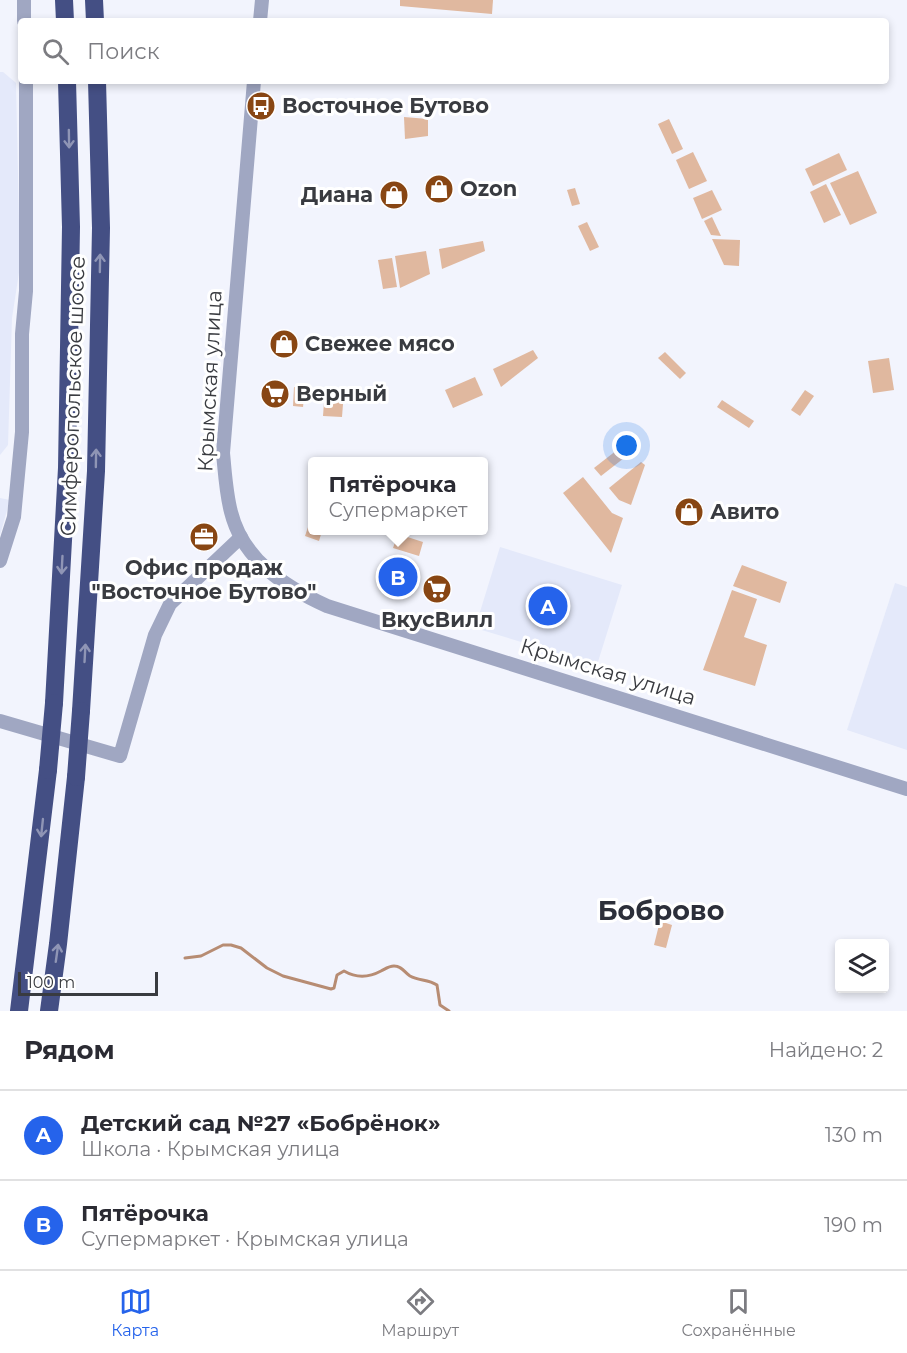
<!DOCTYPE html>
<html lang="ru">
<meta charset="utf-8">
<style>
body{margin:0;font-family:Montserrat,sans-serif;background:#f7f7f7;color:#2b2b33}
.controls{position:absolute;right:18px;bottom:18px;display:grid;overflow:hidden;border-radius:6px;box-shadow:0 3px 9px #0003}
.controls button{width:54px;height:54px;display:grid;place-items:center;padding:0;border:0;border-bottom:2px solid #e1e1e2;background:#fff;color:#2b2b33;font:30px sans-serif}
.scale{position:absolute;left:18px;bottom:15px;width:140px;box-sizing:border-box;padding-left:6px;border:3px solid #393b40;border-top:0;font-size:16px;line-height:21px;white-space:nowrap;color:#393b40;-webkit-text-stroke:4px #fff;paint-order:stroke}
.you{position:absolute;left:627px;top:446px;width:21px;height:21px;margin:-15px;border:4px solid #fff;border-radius:50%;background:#1a73e8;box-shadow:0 0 0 9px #1a73e833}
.badge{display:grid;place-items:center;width:39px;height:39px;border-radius:50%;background:#2563eb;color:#fff;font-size:20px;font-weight:700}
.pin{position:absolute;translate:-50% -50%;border:3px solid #fff;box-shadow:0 2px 6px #0006}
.popup{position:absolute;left:308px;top:457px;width:180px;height:78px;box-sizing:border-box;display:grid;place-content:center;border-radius:6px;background:#fff;filter:drop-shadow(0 2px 4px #0005);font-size:20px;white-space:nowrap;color:#7c7c81}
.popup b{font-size:22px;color:#2b2b33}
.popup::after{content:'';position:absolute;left:50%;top:100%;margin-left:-12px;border:12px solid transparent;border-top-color:#fff}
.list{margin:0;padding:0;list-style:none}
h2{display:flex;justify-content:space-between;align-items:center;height:78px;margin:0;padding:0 24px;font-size:26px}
h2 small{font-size:20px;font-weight:400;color:#7c7c81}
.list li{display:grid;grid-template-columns:39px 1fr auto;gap:18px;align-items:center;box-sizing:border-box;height:90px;padding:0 24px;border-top:2px solid #e1e1e2}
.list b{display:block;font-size:22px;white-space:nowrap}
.list p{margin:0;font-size:20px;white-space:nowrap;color:#7c7c81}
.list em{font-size:20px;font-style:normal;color:#7c7c81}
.icon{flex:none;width:33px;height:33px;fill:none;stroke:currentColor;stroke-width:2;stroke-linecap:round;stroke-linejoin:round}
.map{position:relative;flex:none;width:907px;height:1011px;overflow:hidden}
.search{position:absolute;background:#fff;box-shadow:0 3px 9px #0003;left:18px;right:18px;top:18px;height:66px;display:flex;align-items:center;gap:15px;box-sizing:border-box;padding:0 21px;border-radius:6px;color:#7c7c81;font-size:22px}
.sheet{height:258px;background:#fff}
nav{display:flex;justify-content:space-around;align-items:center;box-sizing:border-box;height:84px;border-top:2px solid #e1e1e2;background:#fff;font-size:16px;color:#7c7c81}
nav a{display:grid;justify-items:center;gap:3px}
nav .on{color:#2563eb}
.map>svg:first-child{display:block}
</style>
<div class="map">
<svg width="907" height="1011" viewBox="0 0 907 1011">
<rect width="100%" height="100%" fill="#f2f4fd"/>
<g fill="#e4e9fa">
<polygon points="0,72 3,72 16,83 20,266 12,318 8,445 0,455"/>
<polygon points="0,498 10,500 0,535"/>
<polygon points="500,547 622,585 597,665 475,628"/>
<polygon points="895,583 907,587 907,750 847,730"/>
</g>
<g fill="#e0b89f">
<polygon points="400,0 493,0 492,14 400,6"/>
<polygon points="404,117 428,119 428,136 405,139"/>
<polygon points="669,119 683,149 672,154 658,124"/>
<polygon points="693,152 707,181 689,189 676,160"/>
<polygon points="839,153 847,170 813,186 805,169"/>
<polygon points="858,171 877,213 850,225 830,183"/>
<polygon points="826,184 841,215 824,223 810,192"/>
<polygon points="575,188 580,204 572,206 567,190"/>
<polygon points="712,190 722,210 702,219 693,198"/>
<polygon points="712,217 721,236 711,235 704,221"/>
<polygon points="587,222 599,247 590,251 578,226"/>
<polygon points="712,239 740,240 739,266 724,265"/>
<polygon points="483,241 485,251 442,269 439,249"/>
<polygon points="426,251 430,274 400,288 395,256"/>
<polygon points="392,258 397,287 383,289 378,260"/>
<polygon points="533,350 538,358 501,387 493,369"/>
<polygon points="665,352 686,373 680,379 658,358"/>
<polygon points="889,358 894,390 873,393 868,361"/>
<polygon points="475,377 483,395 453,408 445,390"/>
<polygon points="294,387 305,388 303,407 293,406"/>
<polygon points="325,389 344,391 342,417 323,416"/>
<polygon points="805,390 814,396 800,416 791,410"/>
<polygon points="722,400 754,421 749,428 717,407"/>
<polygon points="626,443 633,451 601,476 594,468"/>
<polygon points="641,462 645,465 631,505 619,500 609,488"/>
<polygon points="583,477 612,513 623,518 611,553 563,493"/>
<polygon points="309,524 312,525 312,530 322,531 319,541 305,536"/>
<polygon points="398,534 423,542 419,556 393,548"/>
<polygon points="742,565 787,582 780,603 733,586"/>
<polygon points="732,590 757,599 744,637 767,645 755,686 703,670"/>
<polygon points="660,921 672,925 666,948 654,945"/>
</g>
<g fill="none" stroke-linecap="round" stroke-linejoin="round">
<path stroke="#b78c73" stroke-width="3" d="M185,958L201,956L223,945H231L241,948L267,968L283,976L331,989L334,988L337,975L344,971C356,978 368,978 381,971C385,969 389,966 394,966C402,966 404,972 410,976C419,981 428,979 437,985L440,1005L449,1011"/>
<g stroke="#a0a7c2" stroke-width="14">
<polyline points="24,0 24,21"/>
<polyline points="260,21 262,0"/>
<path d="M254,81L223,453C225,473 226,493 231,512C243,560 285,587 327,606L907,789"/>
<polyline points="0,561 14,517 22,432 22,334 26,291 26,81"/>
<polyline points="0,721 120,756 155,635 170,604 241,537"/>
</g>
<g stroke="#444f84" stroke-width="18">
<polyline points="64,0 65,21"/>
<polyline points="94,0 95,21"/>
<polyline points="54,703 67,468 71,227 67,81"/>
<polyline points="81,711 96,471 101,228 97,81"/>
<polyline points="19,1011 48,770"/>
<polyline points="49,1011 58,944 76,777"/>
</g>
<g stroke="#444f84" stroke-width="18">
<polyline points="48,770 54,703"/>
<polyline points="76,777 81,711"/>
</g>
</g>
<defs><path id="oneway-shaft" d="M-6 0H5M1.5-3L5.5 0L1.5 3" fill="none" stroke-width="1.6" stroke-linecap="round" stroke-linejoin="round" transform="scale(1.5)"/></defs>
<g stroke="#8f95b5">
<use href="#oneway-shaft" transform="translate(69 139) rotate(89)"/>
<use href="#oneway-shaft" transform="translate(100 263) rotate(-89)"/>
<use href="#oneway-shaft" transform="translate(96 458) rotate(-89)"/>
<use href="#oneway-shaft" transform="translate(62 565) rotate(93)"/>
<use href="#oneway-shaft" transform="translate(85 653) rotate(-87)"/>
<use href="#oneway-shaft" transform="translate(42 828) rotate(96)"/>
<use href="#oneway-shaft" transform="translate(57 953) rotate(-82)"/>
</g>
<defs>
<g id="bus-disc" transform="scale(1.5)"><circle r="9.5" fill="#884613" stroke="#fff"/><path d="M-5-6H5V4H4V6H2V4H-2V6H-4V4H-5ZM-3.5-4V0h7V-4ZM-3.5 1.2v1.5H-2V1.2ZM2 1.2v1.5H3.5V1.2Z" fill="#fff"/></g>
<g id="shop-disc" transform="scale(1.5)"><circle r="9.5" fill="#884613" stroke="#fff"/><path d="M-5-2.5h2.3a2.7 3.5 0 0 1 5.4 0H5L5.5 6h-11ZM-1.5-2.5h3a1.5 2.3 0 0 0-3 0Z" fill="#fff"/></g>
<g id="supermarket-disc" transform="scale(1.5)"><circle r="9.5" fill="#884613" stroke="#fff"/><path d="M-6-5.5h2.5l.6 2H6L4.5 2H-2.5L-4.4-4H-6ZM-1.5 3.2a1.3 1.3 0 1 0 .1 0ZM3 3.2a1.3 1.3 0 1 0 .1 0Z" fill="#fff"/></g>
<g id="office-disc" transform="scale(1.5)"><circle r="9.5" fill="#884613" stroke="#fff"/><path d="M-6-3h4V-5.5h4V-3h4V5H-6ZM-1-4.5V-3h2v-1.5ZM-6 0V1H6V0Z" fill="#fff"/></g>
</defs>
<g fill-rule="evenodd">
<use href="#bus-disc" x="261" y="106"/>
<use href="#shop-disc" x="439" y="189"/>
<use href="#shop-disc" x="394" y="195"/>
<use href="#shop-disc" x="284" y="344"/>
<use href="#supermarket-disc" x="275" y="394"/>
<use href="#shop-disc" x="689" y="512"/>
<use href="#office-disc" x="204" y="537"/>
<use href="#supermarket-disc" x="437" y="589"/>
</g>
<g text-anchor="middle" stroke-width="6" stroke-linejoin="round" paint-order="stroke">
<g font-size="21" font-weight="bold" fill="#393b40" stroke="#fff" text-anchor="start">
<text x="282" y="113">Восточное Бутово</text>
<text x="460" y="196">Ozon</text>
<text x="373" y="202" text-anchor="end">Диана</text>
<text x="305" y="351">Свежее мясо</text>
<text x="296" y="401">Верный</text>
<text x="710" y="519">Авито</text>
<text x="204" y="575" text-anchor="middle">Офис продаж<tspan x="204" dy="24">"Восточное Бутово"</tspan></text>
<text x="437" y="627" text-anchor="middle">ВкусВилл</text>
</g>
<g font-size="21" fill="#393b40" stroke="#fff">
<text transform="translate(210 381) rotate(-87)" y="7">Крымская улица</text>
<text transform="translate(73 396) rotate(-88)" y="7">Симферопольское шоссе</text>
<text transform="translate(608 672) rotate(17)" y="7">Крымская улица</text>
</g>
<g font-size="27" font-weight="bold" fill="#2c2f3a" stroke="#fff">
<text x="661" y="920">Боброво</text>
</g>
</g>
</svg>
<div class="controls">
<button><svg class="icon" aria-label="layers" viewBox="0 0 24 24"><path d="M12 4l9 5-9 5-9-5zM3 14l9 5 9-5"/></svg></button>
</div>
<div class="scale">100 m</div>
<div class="you"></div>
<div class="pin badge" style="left:548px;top:606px">A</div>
<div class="pin badge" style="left:398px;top:577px">B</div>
<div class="popup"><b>Пятёрочка</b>Супермаркет</div>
<div class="search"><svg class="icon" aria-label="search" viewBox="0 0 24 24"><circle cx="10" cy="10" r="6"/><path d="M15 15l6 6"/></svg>Поиск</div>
</div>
<section class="sheet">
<h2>Рядом<small>Найдено: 2</small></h2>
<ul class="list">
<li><span class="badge">A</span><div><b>Детский сад №27 «Бобрёнок»</b><p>Школа · Крымская улица</p></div><em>130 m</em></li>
<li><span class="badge">B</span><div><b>Пятёрочка</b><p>Супермаркет · Крымская улица</p></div><em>190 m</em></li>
</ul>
</section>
<nav>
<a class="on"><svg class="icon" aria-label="map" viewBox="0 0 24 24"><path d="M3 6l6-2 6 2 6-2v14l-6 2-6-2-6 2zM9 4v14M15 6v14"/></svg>Карта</a>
<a><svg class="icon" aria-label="directions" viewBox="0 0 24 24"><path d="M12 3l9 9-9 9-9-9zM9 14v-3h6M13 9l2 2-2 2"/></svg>Маршрут</a>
<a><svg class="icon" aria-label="saved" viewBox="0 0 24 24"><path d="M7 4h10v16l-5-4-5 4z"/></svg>Сохранённые</a>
</nav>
